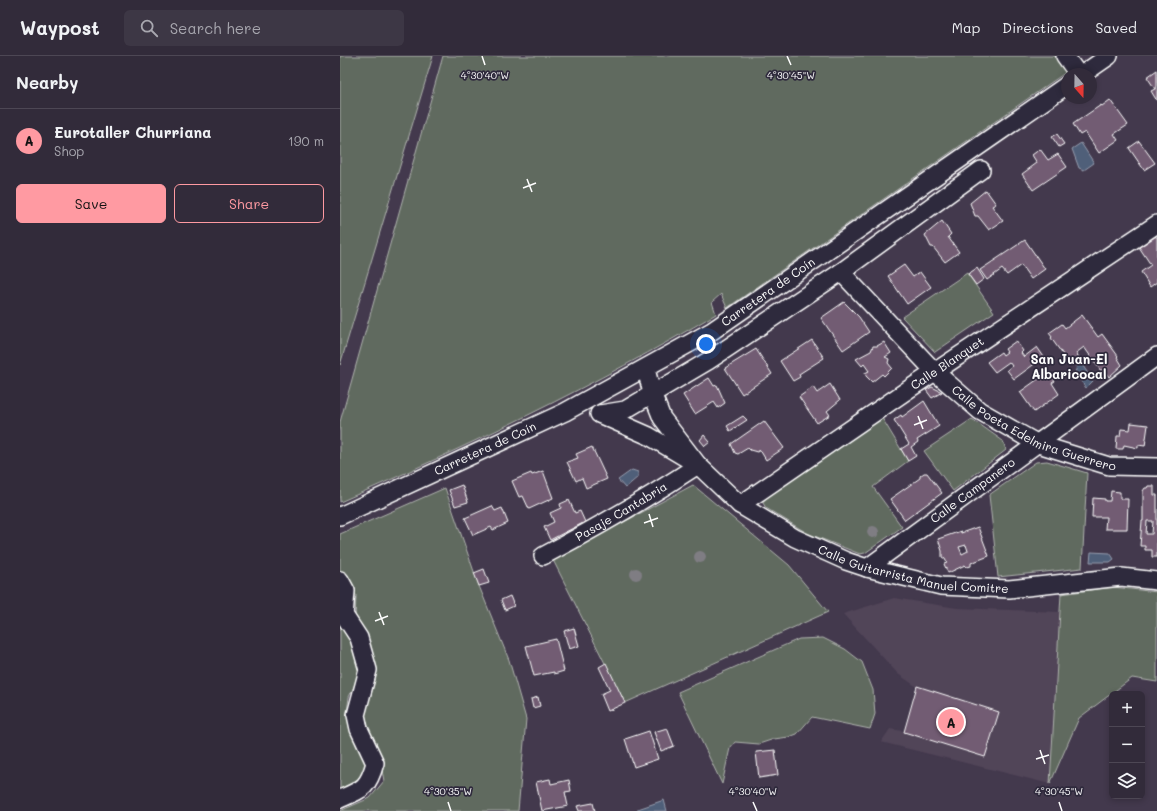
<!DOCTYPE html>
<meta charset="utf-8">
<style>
body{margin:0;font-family:Mali,sans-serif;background:#3d3745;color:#f1f3f6}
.controls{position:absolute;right:12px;bottom:12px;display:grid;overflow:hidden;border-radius:6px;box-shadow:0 2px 6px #0003}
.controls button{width:36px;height:36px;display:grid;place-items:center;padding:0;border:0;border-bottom:1px solid #4d4754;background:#322b3a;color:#f1f3f6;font:20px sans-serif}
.compass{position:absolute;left:721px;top:12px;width:36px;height:36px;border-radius:50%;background:#322b3a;box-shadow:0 2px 6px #0003;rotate:160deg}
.you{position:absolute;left:366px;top:288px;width:14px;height:14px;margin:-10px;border:3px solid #fff;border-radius:50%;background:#1a73e8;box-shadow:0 0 0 6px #1a73e833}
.badge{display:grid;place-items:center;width:26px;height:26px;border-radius:50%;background:#ff9aa2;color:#111;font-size:13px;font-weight:700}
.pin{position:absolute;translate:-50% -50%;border:2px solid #fff;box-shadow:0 1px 4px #0006}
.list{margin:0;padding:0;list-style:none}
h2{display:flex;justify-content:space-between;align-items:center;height:52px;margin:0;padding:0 16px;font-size:17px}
h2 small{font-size:13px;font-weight:400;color:#a8a7af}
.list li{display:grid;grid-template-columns:26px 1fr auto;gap:12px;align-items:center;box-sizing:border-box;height:64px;padding:0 16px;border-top:1px solid #4d4754}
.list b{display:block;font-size:15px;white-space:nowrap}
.list p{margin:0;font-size:13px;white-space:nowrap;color:#a8a7af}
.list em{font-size:13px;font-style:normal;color:#a8a7af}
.actions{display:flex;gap:8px;padding:12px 16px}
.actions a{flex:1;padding:9px 0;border:1px solid #ff9aa2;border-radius:6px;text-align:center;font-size:14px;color:#ff9aa2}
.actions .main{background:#ff9aa2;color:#111}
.icon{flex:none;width:22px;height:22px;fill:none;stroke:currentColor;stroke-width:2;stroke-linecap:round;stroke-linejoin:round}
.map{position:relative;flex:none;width:817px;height:755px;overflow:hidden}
header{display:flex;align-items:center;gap:24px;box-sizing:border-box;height:56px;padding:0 20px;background:#322b3a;border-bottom:1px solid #4d4754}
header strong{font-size:19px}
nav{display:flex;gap:22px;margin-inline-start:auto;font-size:14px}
.search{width:280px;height:36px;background:#3d3745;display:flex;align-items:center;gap:10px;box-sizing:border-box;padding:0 14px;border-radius:6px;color:#a8a7af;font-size:15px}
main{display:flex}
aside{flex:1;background:#322b3a}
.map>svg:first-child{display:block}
</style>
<header>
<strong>Waypost</strong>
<div class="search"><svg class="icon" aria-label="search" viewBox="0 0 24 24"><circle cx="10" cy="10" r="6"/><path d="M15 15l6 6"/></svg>Search here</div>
<nav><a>Map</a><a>Directions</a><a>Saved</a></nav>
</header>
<main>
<aside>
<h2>Nearby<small></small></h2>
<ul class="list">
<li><span class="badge">A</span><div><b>Eurotaller Churriana</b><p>Shop</p></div><em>190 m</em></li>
</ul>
<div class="actions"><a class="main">Save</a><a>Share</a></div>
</aside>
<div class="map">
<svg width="817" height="755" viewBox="0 0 817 755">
<rect width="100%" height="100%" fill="#43394d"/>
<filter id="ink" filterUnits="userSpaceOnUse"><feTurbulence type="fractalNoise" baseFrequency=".025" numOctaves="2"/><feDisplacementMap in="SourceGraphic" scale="8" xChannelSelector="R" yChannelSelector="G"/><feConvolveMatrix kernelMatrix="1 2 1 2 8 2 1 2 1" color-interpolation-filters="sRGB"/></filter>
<g filter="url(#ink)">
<polygon fill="#514458" points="554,542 617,552 720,556 710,728 541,686 550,673 564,675 577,631 558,618 503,558"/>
<g fill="#606a5f" stroke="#b0b4af">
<polygon points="0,0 93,0 0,309"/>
<path d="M103,0H719L729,14L387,252L381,238L372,246L376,258C255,329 129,390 0,446V366Z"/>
<polygon points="627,217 654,256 595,296 562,261"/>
<polygon points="542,362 568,405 533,431 562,471 525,497 520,498 467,477 426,452 423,447 425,442"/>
<polygon points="632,363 663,385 666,394 613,435 584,395"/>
<polygon points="707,405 747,417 742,512 658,521 649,439 696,406"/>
<polygon points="353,429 449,509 488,556 285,647 213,504"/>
<polygon points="105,432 139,530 169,604 186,663 178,755 0,755 30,742 44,725 40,703 27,675 24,661 15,566 16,539 0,519 0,478"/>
<polygon points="773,531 817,536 817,626 792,622 739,662 710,728 721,538"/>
<polygon points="0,568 15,582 22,613 9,641 7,656 11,673 26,708 25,720 0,738"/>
<polygon points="483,582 505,593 522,606 533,634 535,658 530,673 472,661 457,678 449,681 434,683 419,688 395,686 390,692 382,728 338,636 459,583"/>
</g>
<g fill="#505e79" stroke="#969eaf">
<polygon points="741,87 754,107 744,114 739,112 732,93"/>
<polygon points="739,304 753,325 746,332 735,317 737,310 735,307"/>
<polygon points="292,414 298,416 298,421 285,432 278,424"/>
<polygon points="751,496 770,497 774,503 770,506 750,506"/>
<polygon points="324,744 327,755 298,755 298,753"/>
</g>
<g fill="#725c73" stroke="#fff" fill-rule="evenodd">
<polygon points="817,14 817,45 811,35 815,33 807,21"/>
<polygon points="770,44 788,69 774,78 778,84 759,97 745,76 740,79 733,68 761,49 762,50"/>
<polygon points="717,78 724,88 719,91 712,81"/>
<polygon points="799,85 815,107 804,114 789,92"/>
<polygon points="700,93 708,104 718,98 727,111 693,134 682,118 697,107 692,99"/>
<polygon points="646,134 656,148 652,150 663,165 649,174 638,160 635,160 630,147"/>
<polygon points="602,165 611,178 608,181 619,196 605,206 593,191 591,191 585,179"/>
<polygon points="813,176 817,182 817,226 810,231 801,216 811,209 797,188"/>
<polygon points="685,184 705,213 691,223 681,209 667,219 662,213 647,224 640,214"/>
<polygon points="564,209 573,221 580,216 591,231 567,248 548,220"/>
<polygon points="637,212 644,223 636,229 628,218"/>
<polygon points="504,246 519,261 529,276 503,294 481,262"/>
<polygon points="742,259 758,281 762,278 778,300 777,301 782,309 769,321 763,313 761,315 744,291 736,297 740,303 731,310 711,282 712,281 709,277 722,268 725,272"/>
<polygon points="472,284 484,302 459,318 460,321 453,325 440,305"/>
<polygon points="676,285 683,295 681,297 684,301 697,291 704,301 674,323 667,314 672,310 669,306 655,316 647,306 661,296 663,299 667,296 665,293"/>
<polygon points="544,286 551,297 545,301 549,303 548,307 552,312 544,320 542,318 532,326 526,320 525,317 529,315 524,308 522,310 516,303 531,295 533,290 537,290"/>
<polygon points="416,293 432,318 402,338 385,312"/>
<polygon points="708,316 715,325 712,327 719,338 694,356 680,336"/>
<polygon points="369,322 374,330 377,329 385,347 378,352 374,346 355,358 343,339"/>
<polygon points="490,328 500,344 487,355 490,359 477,367 459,341 473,331 477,337"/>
<polygon points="592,331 602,336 592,342 586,334"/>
<polygon points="584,345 599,370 577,384 578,386 571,391 576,400 568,405 561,393 569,388 554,364 561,359 562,361"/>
<polygon points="403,360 407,364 390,375 387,370"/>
<polygon points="424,365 444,392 426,404 420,394 417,396 410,394 408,392 398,398 395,397 391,388"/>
<polygon points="791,367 808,369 805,390 798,389 798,392 784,389 783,393 776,393 777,380 780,380 781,373 790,374"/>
<polygon points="364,379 370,386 365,390 360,384"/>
<polygon points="252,391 267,423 246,432 242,422 236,425 227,406 238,402 236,398"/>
<polygon points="203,415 213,442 189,453 183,440 179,441 172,425 191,417 192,419"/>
<polygon points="584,417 587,417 602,437 565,464 550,443 580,422 580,420"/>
<polygon points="122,429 128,446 115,450 109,434"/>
<path d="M808,430H814V439H817V501H812V494H805V490H800L802,465H803V435L805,432H807ZM807,465H813L812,478H806Z"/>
<polygon points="771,435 780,436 780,443 788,443 787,473 765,473 766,461 752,461 753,442 765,443 765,445 770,445"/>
<polygon points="229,444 235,457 240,455 245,466 210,484 204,471 214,466 210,457 221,452 220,448"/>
<polygon points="152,450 155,455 162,452 168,467 153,474 151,471 133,479 125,462"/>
<path d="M638,471L649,500L631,507V510L627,511L625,509L608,517L604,508L607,507L605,503L602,501V495L598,483L621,475V477ZM626,489L628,495L622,498L619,491Z"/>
<polygon points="144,513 149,527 139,530 134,517"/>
<polygon points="170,540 174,550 165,554 161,544"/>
<polygon points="234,572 239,590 229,593 224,575"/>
<polygon points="216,583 224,615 214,618 214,616 194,620 186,590"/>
<polygon points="266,607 285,647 268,655 261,638 270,634 259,611"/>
<polygon points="577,630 659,656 645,701 564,676"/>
<polygon points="198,641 200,650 193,652 191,643"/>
<polygon points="327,672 334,690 321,695 314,676"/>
<polygon points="309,675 318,703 294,711 285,683"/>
<polygon points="435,694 438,719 419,722 416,696"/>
<polygon points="210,723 211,728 229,724 231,735 225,736 228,750 202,755 196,726"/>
<polygon points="253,747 255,755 239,755 237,750"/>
</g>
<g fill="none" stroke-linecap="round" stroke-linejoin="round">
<g stroke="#fff" stroke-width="20">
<g id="minor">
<polyline points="725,0 738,18"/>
<polyline points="743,18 769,0"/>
<path id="s1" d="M501,216L595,316L640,355L698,388L769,410L817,411"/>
<path id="s2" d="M306,313L312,337L322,362L358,409L400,449L455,482L506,505L527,512L601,530L669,533L781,521L817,525"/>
<polyline points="259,358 309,380 351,405"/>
<polyline points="260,358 285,354 368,305 501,216 641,114"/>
<path id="s3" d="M400,449L569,333L817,168"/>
<path id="s4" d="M0,460L225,356L372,275L727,29"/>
<path id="s5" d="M203,500C256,472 308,442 358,409"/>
<path id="s6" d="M527,512L817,300"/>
<polyline points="0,524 6,535 4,560"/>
<path d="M0,553L19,582L28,614L16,659L19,673L35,707C28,732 23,733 0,743"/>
</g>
</g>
<use href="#minor" stroke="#2f2a3d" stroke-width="17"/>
</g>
<g fill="#7f7d83">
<circle cx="533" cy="476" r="6"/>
<circle cx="360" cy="501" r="6"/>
<circle cx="296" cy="518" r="6"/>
</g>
</g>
<path fill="none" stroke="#fff" stroke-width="1.5" d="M142,0L145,9M447,0L451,9M187,123L192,136M183,132L196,127M578,360L583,373M574,369L587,364M309,458L313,471M304,467L318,462M39,556L44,569M35,565L48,560M700,694L705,708M696,703L709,699M108,746L111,755M413,746L417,755M719,746L722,755"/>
<g text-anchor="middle" stroke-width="3.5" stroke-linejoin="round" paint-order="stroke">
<g font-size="12" fill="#fff" stroke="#2f2a3d">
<text dy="4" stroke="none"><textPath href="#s4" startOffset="484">Carretera de Coín</textPath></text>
<text dy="4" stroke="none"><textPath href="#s3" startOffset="251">Calle Blanquet</textPath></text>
<text dy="4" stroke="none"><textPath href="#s1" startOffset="253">Calle Poeta Edelmira Guerrero</textPath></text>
<text dy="4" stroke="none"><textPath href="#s4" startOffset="160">Carretera de Coín</textPath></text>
<text dy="4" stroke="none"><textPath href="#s6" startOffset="131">Calle Campanero</textPath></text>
<text dy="4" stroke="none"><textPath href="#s5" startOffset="90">Pasaje Cantabria</textPath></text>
<text dy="4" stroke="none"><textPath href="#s2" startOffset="357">Calle Guitarrista Manuel Comitre</textPath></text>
</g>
<g font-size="13" font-weight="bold" fill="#fff" stroke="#2f2a3d">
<text x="729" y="308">San Juan-El<tspan x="729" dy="15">Albaricocal</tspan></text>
</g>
</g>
<g font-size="10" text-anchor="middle" fill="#fff" stroke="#2f2a3d" stroke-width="3.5" stroke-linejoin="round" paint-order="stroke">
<text x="145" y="23">4°30'40"W</text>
<text x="451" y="23">4°30'45"W</text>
<text x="108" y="739">4°30'35"W</text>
<text x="413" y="739">4°30'40"W</text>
<text x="719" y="739">4°30'45"W</text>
</g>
</svg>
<div class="controls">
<button>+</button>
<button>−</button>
<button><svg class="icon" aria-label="layers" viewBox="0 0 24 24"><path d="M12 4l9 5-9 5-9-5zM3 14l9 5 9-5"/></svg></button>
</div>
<svg class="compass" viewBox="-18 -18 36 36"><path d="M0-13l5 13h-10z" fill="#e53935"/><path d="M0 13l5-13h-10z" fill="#a8a7af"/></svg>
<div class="you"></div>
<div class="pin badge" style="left:611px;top:666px">A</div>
</div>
</main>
